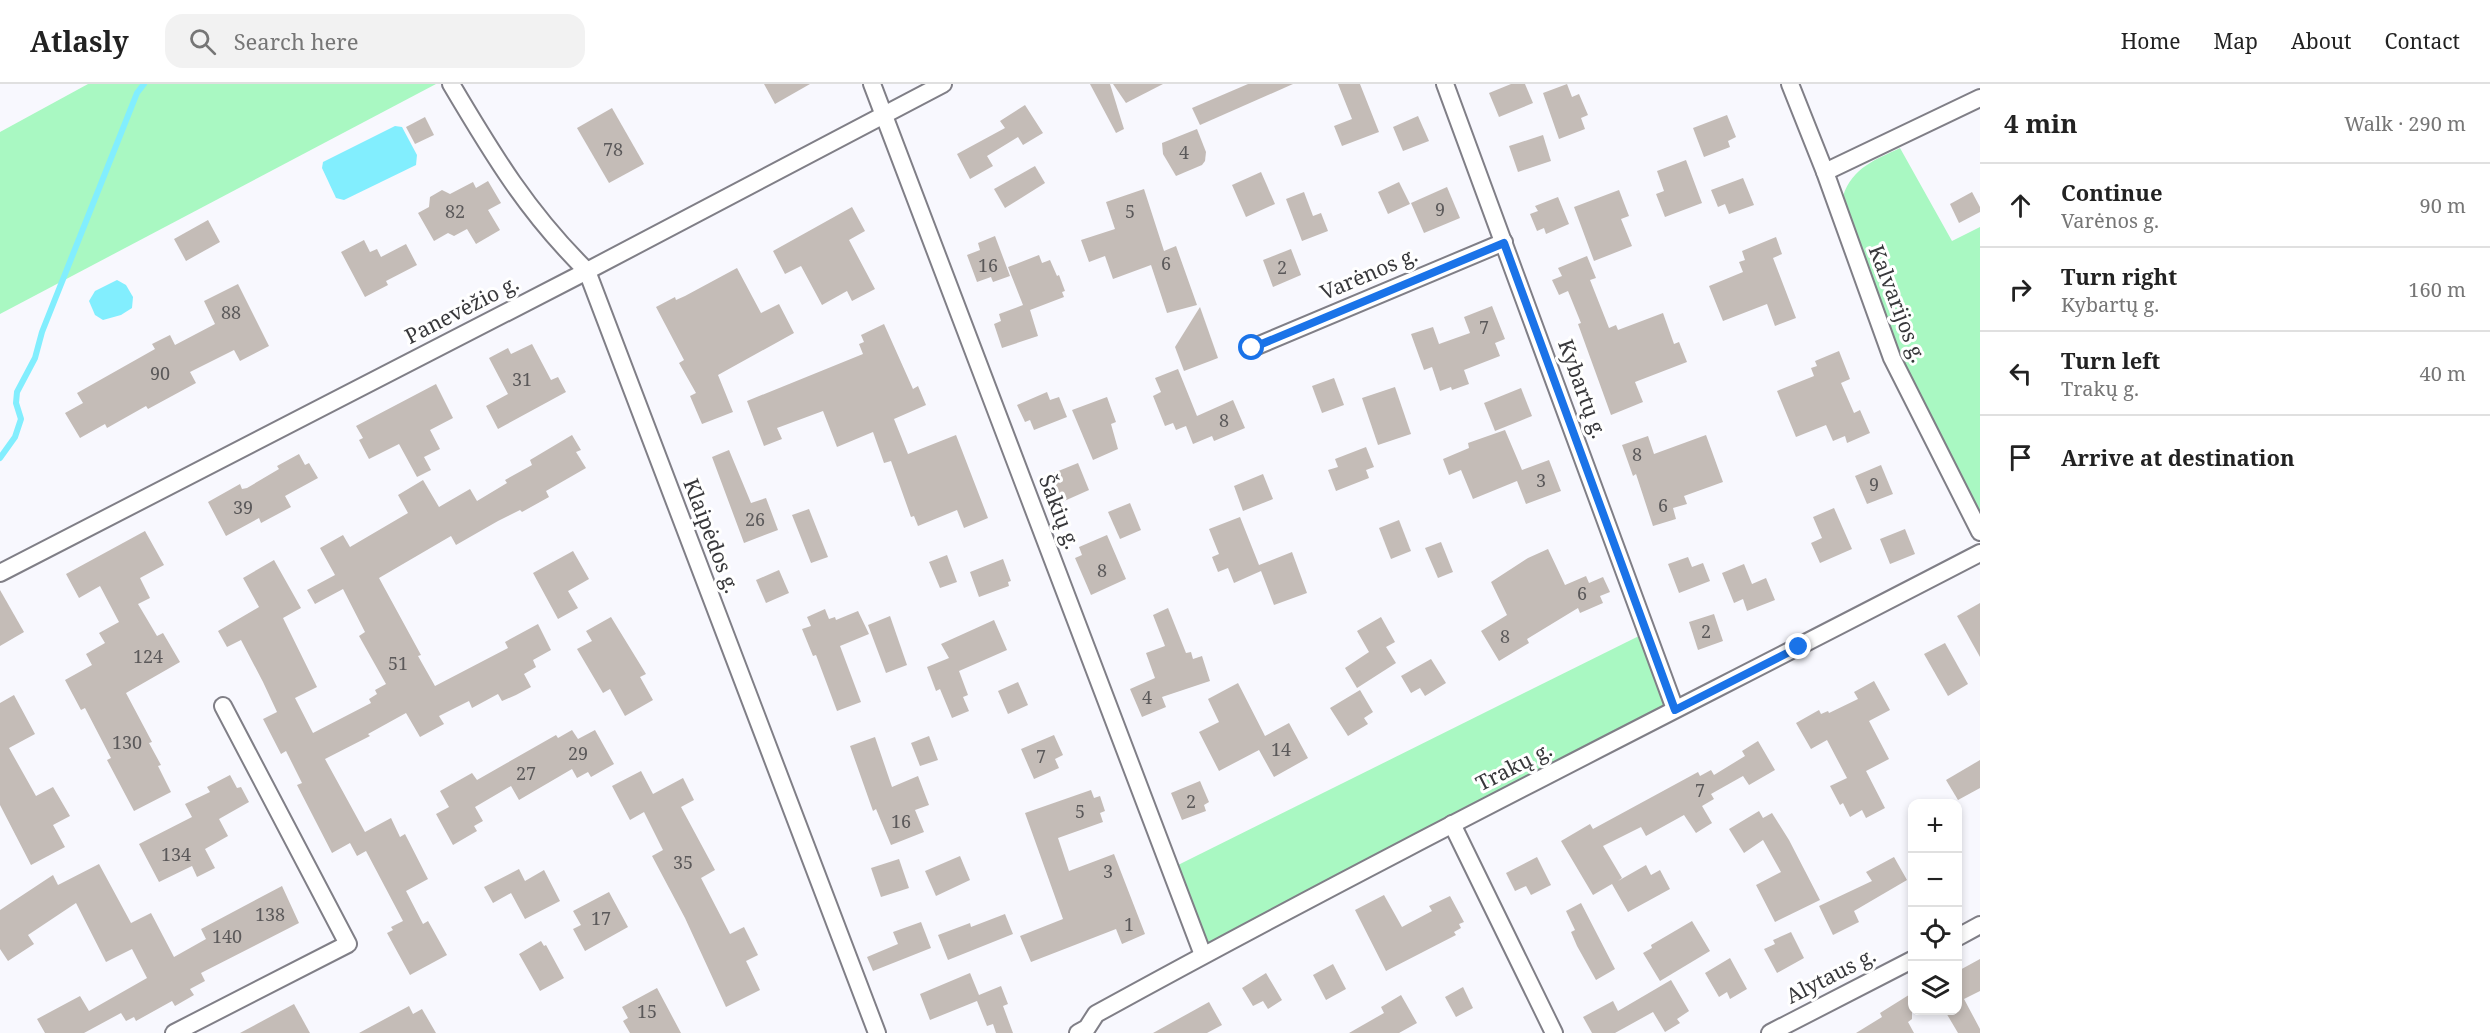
<!DOCTYPE html>
<meta charset="utf-8">
<style>
body{margin:0;font-family:"Noto Serif",serif;background:#f2f2f2;color:#222}
.controls{position:absolute;right:18px;bottom:18px;display:grid;overflow:hidden;border-radius:12px;box-shadow:0 3px 9px #0003}
.controls button{width:54px;height:54px;display:grid;place-items:center;padding:0;border:0;border-bottom:2px solid #e0e0e0;background:#fff;color:#222;font:30px sans-serif}
.stop{position:absolute;width:18px;height:18px;margin:-14px;border:4px solid #1a73e8;border-radius:50%;background:#fff}
.stop.end{background:#1a73e8;border-color:#fff;box-shadow:0 2px 6px #0008}
.list{margin:0;padding:0;list-style:none}
h2{display:flex;justify-content:space-between;align-items:center;height:78px;margin:0;padding:0 24px;font-size:26px}
h2 small{font-size:20px;font-weight:400;color:#767676}
.list li{display:grid;grid-template-columns:39px 1fr auto;gap:18px;align-items:center;box-sizing:border-box;height:84px;padding:0 24px;border-top:2px solid #e0e0e0}
.list b{display:block;font-size:22px;white-space:nowrap}
.list p{margin:0;font-size:20px;white-space:nowrap;color:#767676}
.list em{font-size:20px;font-style:normal;color:#767676}
.icon{flex:none;width:33px;height:33px;fill:none;stroke:currentColor;stroke-width:2;stroke-linecap:round;stroke-linejoin:round}
.map{position:relative;flex:none;width:1980px;height:949px;overflow:hidden}
header{display:flex;align-items:center;gap:36px;box-sizing:border-box;height:84px;padding:0 30px;background:#fff;border-bottom:2px solid #e0e0e0}
header strong{font-size:28px}
nav{display:flex;gap:33px;margin-inline-start:auto;font-size:21px}
.search{width:420px;height:54px;background:#f2f2f2;display:flex;align-items:center;gap:15px;box-sizing:border-box;padding:0 21px;border-radius:18px;color:#767676;font-size:22px}
main{display:flex}
aside{flex:1;background:#fff}
.map>svg:first-child{display:block}
</style>
<header>
<strong>Atlasly</strong>
<div class="search"><svg class="icon" aria-label="search" viewBox="0 0 24 24"><circle cx="10" cy="10" r="6"/><path d="M15 15l6 6"/></svg>Search here</div>
<nav><a>Home</a><a>Map</a><a>About</a><a>Contact</a></nav>
</header>
<main>
<div class="map">
<svg width="1980" height="949" viewBox="0 0 1980 949">
<rect width="100%" height="100%" fill="#f8f8fe"/>
<g fill="#a9f8c2">
<polygon points="88,0 436,0 0,230 0,48"/>
<path d="M1900,64L1952,157L1980,143V429L1901,275L1843,112C1853,83 1875,76 1900,64Z"/>
<polygon points="1647,548 1675,625 1203,871 1170,785"/>
</g>
<g fill="#82eefe">
<polygon points="395,42 402,43 417,71 416,81 344,116 336,114 322,84 323,78"/>
<polygon points="117,196 126,201 133,213 132,224 121,231 103,236 95,231 89,217 95,207"/>
</g>
<g fill="none" stroke-linecap="round" stroke-linejoin="round">
<polyline stroke="#82eefe" stroke-width="6" points="0,374 15,353 21,335 16,319 17,308 35,274 42,248 137,9 144,0"/>
</g>
<g fill="#c4bcb7">
<polygon points="764,0 810,0 775,20"/>
<polygon points="1090,0 1110,0 1124,45 1116,49"/>
<polygon points="1113,0 1163,0 1126,19"/>
<polygon points="1248,0 1293,0 1200,41 1192,24"/>
<polygon points="1338,0 1360,0 1379,48 1342,62 1334,42 1352,35"/>
<polygon points="1511,0 1525,0 1533,19 1499,33 1489,9"/>
<polygon points="1567,0 1572,13 1579,10 1588,31 1581,34 1585,45 1559,55 1543,9"/>
<polygon points="1025,21 1043,49 1023,61 1018,53 987,72 993,82 970,95 957,70 1005,44 1000,37"/>
<polygon points="612,24 644,80 609,99 577,44"/>
<polygon points="1727,31 1736,53 1728,57 1730,63 1704,73 1693,44"/>
<polygon points="1418,32 1429,57 1403,67 1393,43"/>
<polygon points="425,33 434,51 415,60 406,43"/>
<polygon points="1197,45 1206,68 1205,77 1202,81 1176,92 1163,70 1162,59"/>
<polygon points="1543,51 1551,77 1518,88 1509,62"/>
<polygon points="1686,76 1702,119 1665,133 1656,110 1664,107 1657,87"/>
<polygon points="1035,82 1045,99 1005,124 994,105"/>
<polygon points="1261,88 1275,120 1246,133 1232,101"/>
<polygon points="1743,94 1754,121 1729,130 1725,120 1718,123 1711,106"/>
<polygon points="488,97 501,119 488,126 500,146 476,160 467,145 454,152 448,149 434,157 418,129 429,123 430,113 442,106 450,110 473,98 476,104"/>
<polygon points="1399,98 1410,120 1388,130 1378,108"/>
<polygon points="1447,103 1460,134 1424,149 1411,119"/>
<polygon points="1144,105 1164,167 1176,162 1197,221 1167,229 1151,181 1113,195 1105,172 1089,178 1081,156 1115,145 1106,118"/>
<polygon points="1619,106 1629,132 1621,135 1632,162 1594,177 1574,123"/>
<polygon points="1304,108 1313,132 1321,129 1328,147 1302,157 1286,115"/>
<polygon points="1972,108 1980,123 1980,128 1959,139 1950,120"/>
<polygon points="1558,113 1569,140 1546,150 1544,144 1537,147 1530,130 1538,127 1535,122"/>
<polygon points="852,123 865,147 849,156 875,205 852,217 847,207 822,221 801,182 785,190 773,167"/>
<polygon points="208,136 220,158 186,177 174,155"/>
<polygon points="995,152 1010,192 993,198 991,193 977,198 967,171 980,166 978,159"/>
<polygon points="1776,153 1782,170 1773,174 1796,234 1775,242 1767,220 1723,237 1709,202 1743,188 1739,178 1745,176 1742,167"/>
<polygon points="364,156 370,168 377,165 381,173 406,160 417,181 386,197 388,201 365,213 341,168"/>
<polygon points="1291,165 1301,191 1273,203 1263,176"/>
<polygon points="1039,171 1042,179 1050,176 1057,192 1059,191 1065,207 1062,208 1064,213 1030,226 1038,252 1002,264 994,240 1001,237 999,230 1023,221 1008,183"/>
<polygon points="1587,172 1596,194 1590,196 1609,244 1616,241 1618,246 1663,229 1674,260 1679,258 1687,278 1635,298 1643,318 1611,331 1578,240 1581,239 1568,207 1559,211 1552,196 1562,192 1558,184"/>
<polygon points="737,184 761,229 779,220 794,249 718,291 733,328 702,340 690,312 696,309 679,279 684,276 656,223 675,213 676,216 685,212"/>
<polygon points="238,200 269,262 240,277 234,266 190,288 196,299 148,325 146,322 107,344 105,340 80,354 65,329 83,319 77,309 155,265 152,260 170,251 175,261 215,240 204,217"/>
<polygon points="1492,222 1505,255 1495,259 1500,272 1464,286 1469,300 1452,306 1451,303 1440,307 1432,283 1424,286 1411,250 1433,243 1439,260 1470,249 1464,233"/>
<polygon points="1200,223 1218,274 1184,287 1175,263"/>
<polygon points="884,240 913,305 918,302 926,321 894,335 908,370 956,351 988,434 964,444 957,426 918,442 914,432 911,433 891,377 884,379 873,348 837,363 823,327 777,344 782,355 764,362 747,317 863,270 859,260 864,258 861,251"/>
<polygon points="532,260 551,296 558,293 566,308 498,345 486,322 508,310 489,274 508,264 511,270"/>
<polygon points="1839,267 1850,295 1841,299 1854,329 1860,326 1870,349 1847,359 1845,352 1833,357 1826,341 1796,353 1777,307 1814,292 1811,284 1817,282 1815,277"/>
<polygon points="1178,285 1197,332 1233,316 1245,344 1214,357 1212,352 1193,360 1186,342 1176,346 1173,339 1165,342 1153,312 1161,308 1155,294"/>
<polygon points="1334,294 1344,321 1322,329 1312,302"/>
<polygon points="436,300 453,334 430,346 440,365 424,373 431,386 417,393 399,360 369,375 359,356 363,354 356,342"/>
<polygon points="1395,303 1411,350 1378,361 1362,314"/>
<polygon points="1521,304 1532,332 1495,347 1484,319"/>
<polygon points="1047,308 1050,316 1059,313 1067,333 1034,346 1030,336 1025,338 1017,321"/>
<polygon points="1107,313 1116,338 1111,340 1118,365 1093,376 1072,326"/>
<polygon points="1505,346 1522,386 1549,376 1561,407 1526,420 1517,397 1473,415 1461,386 1449,391 1443,375 1469,364 1468,359"/>
<polygon points="572,351 581,366 576,368 586,384 546,407 549,413 522,428 520,426 498,437 456,461 451,452 379,494 421,571 418,572 435,602 508,564 505,558 538,540 551,566 533,576 536,583 524,590 531,603 516,611 502,617 498,610 472,624 469,617 439,632 444,640 420,653 406,629 368,650 370,652 325,675 365,748 391,734 400,753 405,750 428,795 406,807 423,840 428,837 447,871 410,891 387,849 393,846 391,843 403,837 366,767 357,772 350,759 332,769 297,701 302,699 286,667 281,670 263,635 277,628 263,598 241,556 227,563 218,547 259,523 243,494 274,476 301,524 283,534 317,603 295,614 313,649 371,619 369,615 377,610 375,606 386,600 359,552 365,548 343,505 315,520 307,506 335,491 320,464 343,451 350,463 408,429 398,411 423,396 439,423 470,405 477,417 507,399 505,396 532,381 530,376"/>
<polygon points="1706,351 1723,398 1684,412 1687,420 1673,424 1676,435 1653,442 1636,390 1633,392 1622,361 1648,352 1654,370"/>
<polygon points="1366,363 1374,383 1366,386 1369,394 1336,407 1328,386 1338,383 1335,375"/>
<polygon points="729,366 751,419 766,414 778,446 744,459 712,373"/>
<polygon points="299,370 305,381 309,379 318,394 285,412 291,423 261,439 259,434 226,452 208,418 240,400 242,405 247,404 279,385 277,382"/>
<polygon points="1078,379 1089,406 1062,418 1051,390"/>
<polygon points="1881,381 1893,410 1867,420 1855,392"/>
<polygon points="1263,390 1273,415 1243,427 1234,402"/>
<polygon points="1130,419 1141,446 1120,455 1108,428"/>
<polygon points="1834,424 1852,465 1820,479 1811,459 1822,454 1813,433"/>
<polygon points="809,425 828,473 811,479 792,431"/>
<polygon points="1240,433 1259,481 1292,468 1307,509 1274,521 1261,487 1234,499 1228,484 1218,488 1212,473 1219,470 1209,445"/>
<polygon points="1399,436 1411,467 1391,475 1379,444"/>
<polygon points="1905,445 1915,470 1890,480 1880,455"/>
<polygon points="145,447 164,481 140,494 150,514 138,520 157,552 163,549 180,578 126,609 152,658 149,659 161,681 158,682 171,708 134,727 107,676 111,674 85,624 81,626 65,596 92,581 86,570 105,559 99,549 119,538 100,502 79,514 66,490"/>
<polygon points="1107,451 1126,495 1091,511 1075,474 1082,471 1079,463"/>
<polygon points="1441,458 1453,488 1438,494 1425,464"/>
<polygon points="1548,465 1565,501 1586,492 1589,499 1603,493 1610,508 1600,512 1603,519 1580,529 1578,524 1527,555 1529,559 1499,577 1481,547 1507,531 1491,498 1528,474"/>
<polygon points="573,467 589,495 568,507 578,524 558,535 533,489"/>
<polygon points="947,471 957,498 940,504 929,478"/>
<polygon points="1688,473 1692,483 1703,479 1710,497 1679,509 1668,480"/>
<polygon points="1003,475 1011,497 1008,498 1009,502 979,513 970,488"/>
<polygon points="1744,480 1752,500 1766,494 1775,516 1747,527 1743,515 1734,519 1722,489"/>
<polygon points="779,486 789,509 766,519 756,496"/>
<polygon points="0,506 24,548 0,562"/>
<polygon points="1980,519 1980,573 1957,532"/>
<polygon points="1168,524 1186,569 1191,568 1193,575 1202,572 1210,597 1162,613 1166,623 1142,633 1130,605 1155,594 1146,569 1165,562 1153,531"/>
<polygon points="825,525 829,535 835,533 836,536 858,527 869,550 840,562 861,618 837,627 816,571 813,572 802,545 811,542 807,533"/>
<polygon points="1714,530 1723,557 1698,566 1689,538"/>
<polygon points="890,532 907,581 886,589 868,541"/>
<polygon points="611,533 646,590 640,593 653,616 625,632 610,605 603,609 577,565 592,557 586,547"/>
<polygon points="1381,533 1395,558 1386,563 1396,579 1357,604 1345,584 1369,568 1357,547"/>
<polygon points="994,536 1007,566 959,587 968,611 963,613 969,627 952,634 940,605 936,607 927,583 949,574 941,560"/>
<polygon points="1945,559 1968,600 1948,612 1924,570"/>
<polygon points="1431,575 1446,599 1425,612 1420,604 1411,609 1401,592"/>
<polygon points="1874,597 1890,626 1869,637 1889,675 1866,687 1885,724 1866,734 1862,726 1850,733 1843,719 1840,721 1830,702 1847,694 1827,656 1811,665 1796,639 1819,626 1821,630 1828,627 1829,629 1858,615 1854,608"/>
<polygon points="1018,598 1028,621 1008,630 998,607"/>
<polygon points="1238,599 1265,652 1289,639 1308,674 1274,693 1259,666 1219,687 1199,648 1219,638 1208,615"/>
<polygon points="1360,606 1373,628 1364,634 1368,640 1348,652 1330,624"/>
<polygon points="14,611 35,650 9,664 36,712 53,703 70,732 53,741 65,763 31,781 0,721 0,619"/>
<polygon points="572,646 578,655 595,646 614,680 591,693 588,688 577,694 572,685 519,716 511,702 475,723 483,737 474,742 477,747 453,761 436,730 449,723 440,707 472,689 477,696 556,651 558,654"/>
<polygon points="1054,651 1063,671 1055,675 1059,684 1034,695 1021,665"/>
<polygon points="929,652 938,676 920,682 911,659"/>
<polygon points="875,653 892,703 918,692 929,721 915,726 924,748 891,761 876,725 873,727 850,662"/>
<polygon points="1758,657 1775,686 1749,701 1743,692 1711,710 1714,715 1702,722 1712,739 1696,749 1684,731 1646,752 1641,743 1603,762 1622,794 1618,797 1646,781 1651,791 1660,786 1670,805 1628,828 1612,800 1593,811 1561,757 1590,740 1593,745 1698,688 1700,692 1711,686 1714,691 1745,672 1742,667"/>
<polygon points="1980,676 1980,704 1958,716 1946,696"/>
<polygon points="641,687 653,710 683,694 694,716 681,723 715,786 701,794 730,850 744,843 758,871 746,877 760,906 726,923 685,834 652,772 663,766 644,728 630,736 612,702"/>
<polygon points="230,691 237,704 241,703 249,718 219,735 228,752 205,765 215,784 197,793 192,782 159,798 139,760 192,733 185,720 210,708 207,703"/>
<polygon points="1200,697 1209,718 1204,721 1206,727 1182,736 1171,709"/>
<polygon points="1091,706 1094,714 1100,712 1105,727 1100,729 1103,738 1058,754 1069,787 1114,770 1145,850 1122,860 1116,845 1031,878 1020,852 1063,835 1025,729"/>
<polygon points="1759,727 1763,734 1772,729 1789,756 1820,816 1775,838 1756,801 1781,788 1763,756 1744,769 1729,745"/>
<polygon points="960,772 970,796 936,812 925,787"/>
<polygon points="1537,773 1551,801 1531,811 1526,802 1515,807 1506,789"/>
<polygon points="1894,773 1907,796 1854,827 1859,838 1833,851 1819,822 1872,797 1866,788"/>
<polygon points="899,775 909,804 881,813 871,784"/>
<polygon points="99,780 131,839 151,829 174,873 206,855 201,845 282,802 299,839 201,889 205,897 190,905 194,911 175,922 172,917 136,937 134,933 126,937 121,929 84,949 45,949 37,935 80,912 89,927 147,894 132,865 106,878 76,819 28,851 34,860 8,877 0,865 0,826 53,791 58,801"/>
<polygon points="519,785 525,797 544,786 560,817 525,835 511,809 493,819 484,803"/>
<polygon points="609,808 628,843 585,867 573,845 581,841 573,827"/>
<polygon points="1384,811 1402,843 1432,827 1429,822 1450,812 1464,838 1459,840 1461,844 1454,848 1456,851 1386,887 1355,826"/>
<polygon points="1581,819 1615,885 1596,896 1577,862 1571,848 1575,846 1566,827"/>
<polygon points="1005,830 1013,850 948,876 938,851 970,839 971,843"/>
<polygon points="1692,837 1710,867 1660,897 1643,869 1652,864 1651,861"/>
<polygon points="921,838 931,864 873,887 867,873 898,860 893,848"/>
<polygon points="1791,848 1804,874 1777,889 1764,865 1775,860 1773,856"/>
<polygon points="541,857 544,862 546,861 564,894 540,907 519,870"/>
<polygon points="1730,874 1747,905 1730,915 1727,908 1719,913 1705,889"/>
<polygon points="1980,875 1980,907 1964,915 1980,945 1980,949 1958,949 1945,927 1958,927 1958,887"/>
<polygon points="1333,880 1346,905 1326,916 1313,891"/>
<polygon points="970,889 979,911 1001,902 1008,920 1003,922 1013,949 996,949 993,940 987,942 977,917 930,936 920,910"/>
<polygon points="1266,889 1282,916 1268,925 1263,917 1253,922 1242,904"/>
<polygon points="1671,896 1689,927 1677,935 1680,939 1665,948 1653,928 1615,949 1592,949 1583,933 1613,917 1618,927"/>
<polygon points="1463,903 1473,924 1456,933 1445,913"/>
<polygon points="657,904 681,949 630,949 623,937 628,934 622,923"/>
<polygon points="1912,909 1912,935 1908,938 1914,949 1856,949 1882,933 1880,929"/>
<polygon points="1401,911 1417,939 1399,949 1349,949 1384,929 1381,923"/>
<polygon points="1209,918 1222,941 1207,949 1153,949"/>
<polygon points="294,920 310,949 240,949"/>
<polygon points="409,922 413,930 422,925 436,949 359,949"/>
</g>
<g fill="none" stroke-linecap="round" stroke-linejoin="round">
<g stroke="#807f87" stroke-width="20">
<g id="minor">
<path d="M451,0C493,71 528,129 587,187L877,949"/>
<polyline points="872,0 1203,871"/>
<polyline points="1445,0 1675,625"/>
<polyline points="1790,0 1825,88 1892,274 1980,448"/>
<polyline points="1825,88 1980,14"/>
<polyline points="1252,264 1504,158"/>
<polyline points="0,489 587,187 943,0"/>
<polyline points="1452,740 1554,949"/>
<polyline points="1958,853 1980,841"/>
<polyline points="174,949 348,860 223,622"/>
<path d="M1078,949L1087,944L1096,930C1387,770 1685,622 1980,469"/>
<polyline points="1770,949 1912,876"/>
</g>
</g>
<use href="#minor" stroke="#fff" stroke-width="16"/>
</g>
<g fill="none" stroke-linecap="round" stroke-linejoin="round">
<polyline stroke="#1a73e8" stroke-width="8" points="1252,264 1504,159 1675,626 1799,563"/>
</g>
<g text-anchor="middle" stroke-width="6" stroke-linejoin="round" paint-order="stroke">
<g font-size="18" fill="#5b595a">
<text x="613" y="72">78</text>
<text x="1184" y="75">4</text>
<text x="1440" y="132">9</text>
<text x="455" y="134">82</text>
<text x="1130" y="134">5</text>
<text x="1166" y="186">6</text>
<text x="988" y="188">16</text>
<text x="1282" y="190">2</text>
<text x="231" y="235">88</text>
<text x="1484" y="250">7</text>
<text x="160" y="296">90</text>
<text x="522" y="302">31</text>
<text x="1224" y="343">8</text>
<text x="1637" y="377">8</text>
<text x="1541" y="403">3</text>
<text x="1874" y="407">9</text>
<text x="1663" y="428">6</text>
<text x="243" y="430">39</text>
<text x="755" y="442">26</text>
<text x="1102" y="493">8</text>
<text x="1582" y="516">6</text>
<text x="1706" y="554">2</text>
<text x="1505" y="559">8</text>
<text x="148" y="579">124</text>
<text x="398" y="586">51</text>
<text x="1147" y="620">4</text>
<text x="127" y="665">130</text>
<text x="1281" y="672">14</text>
<text x="578" y="676">29</text>
<text x="1041" y="679">7</text>
<text x="526" y="696">27</text>
<text x="1700" y="713">7</text>
<text x="1191" y="724">2</text>
<text x="1080" y="734">5</text>
<text x="901" y="744">16</text>
<text x="176" y="777">134</text>
<text x="683" y="785">35</text>
<text x="1108" y="794">3</text>
<text x="270" y="837">138</text>
<text x="601" y="841">17</text>
<text x="1129" y="847">1</text>
<text x="227" y="859">140</text>
<text x="647" y="934">15</text>
</g>
<g font-size="21" fill="#38383b" stroke="#fff">
<text transform="translate(1369 190) rotate(-23)" y="7">Varėnos g.</text>
<text transform="translate(1897 220) rotate(69)" y="7">Kalvarijos g.</text>
<text transform="translate(462 226) rotate(-27)" y="7">Panevėžio g.</text>
<text transform="translate(1582 305) rotate(70)" y="7">Kybartų g.</text>
<text transform="translate(1059 428) rotate(69)" y="7">Šakių g.</text>
<text transform="translate(711 452) rotate(69)" y="7">Klaipėdos g.</text>
<text transform="translate(1514 683) rotate(-27)" y="7">Trakų g.</text>
<text transform="translate(1831 892) rotate(-27)" y="7">Alytaus g.</text>
</g>
</g>
</svg>
<div class="controls">
<button>+</button>
<button>−</button>
<button><svg class="icon" aria-label="locate" viewBox="0 0 24 24"><circle cx="12" cy="12" r="6"/><path d="M12 2v4M12 18v4M2 12h4M18 12h4"/></svg></button>
<button><svg class="icon" aria-label="layers" viewBox="0 0 24 24"><path d="M12 4l9 5-9 5-9-5zM3 14l9 5 9-5"/></svg></button>
</div>
<div class="stop" style="left:1252px;top:264px"></div>
<div class="stop end" style="left:1799px;top:563px"></div>
</div>
<aside>
<h2>4 min<small>Walk · 290 m</small></h2>
<ul class="list">
<li><svg class="icon" aria-label="ahead" viewBox="0 0 24 24"><path d="M12 20V5M6 11l6-6 6 6"/></svg><div><b>Continue</b><p>Varėnos g.</p></div><em>90 m</em></li>
<li><svg class="icon" aria-label="right" viewBox="0 0 24 24"><path d="M7 20v-9h11M14 6l5 5-5 5"/></svg><div><b>Turn right</b><p>Kybartų g.</p></div><em>160 m</em></li>
<li><svg class="icon" aria-label="left" viewBox="0 0 24 24"><path d="M17 20v-9H6M10 6l-5 5 5 5"/></svg><div><b>Turn left</b><p>Trakų g.</p></div><em>40 m</em></li>
<li><svg class="icon" aria-label="arrive" viewBox="0 0 24 24"><path d="M6 21V4h12l-3 4 3 4H6"/></svg><div><b>Arrive at destination</b></div></li>
</ul>
</aside>
</main>
